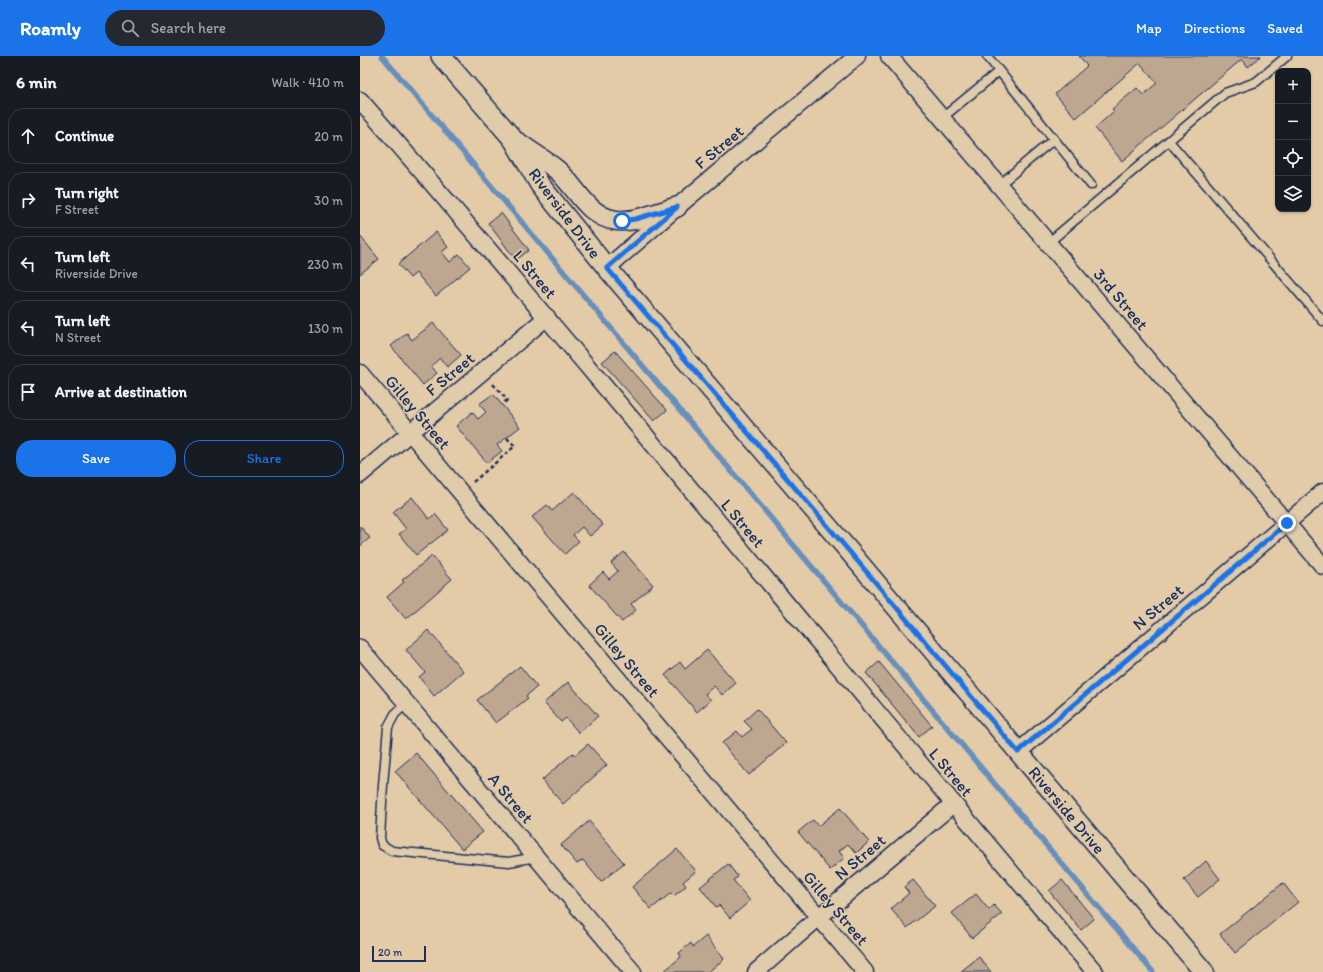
<!DOCTYPE html>
<meta charset="utf-8">
<style>
body{margin:0;font-family:Itim,sans-serif;background:#242831;color:#f1f3f6}
.controls{position:absolute;right:12px;top:12px;display:grid;overflow:hidden;border-radius:8px;box-shadow:0 1px 3px #0004}
.controls button{width:36px;height:36px;display:grid;place-items:center;padding:0;border:0;border-bottom:1px solid #363941;background:#171b24;color:#f1f3f6;font:20px sans-serif}
.scale{position:absolute;left:12px;bottom:10px;width:54px;box-sizing:border-box;padding-left:4px;border:2px solid #1b2f5e;border-top:0;font-size:11px;line-height:14px;white-space:nowrap;color:#1b2f5e;-webkit-text-stroke:3px #e0cbaa;paint-order:stroke}
.stop{position:absolute;width:12px;height:12px;margin:-9px;border:3px solid #1a73e8;border-radius:50%;background:#fff}
.stop.end{background:#1a73e8;border-color:#fff;box-shadow:0 1px 4px #0008}
.list{margin:0;padding:0;list-style:none}
h2{display:flex;justify-content:space-between;align-items:center;height:52px;margin:0;padding:0 16px;font-size:17px}
h2 small{font-size:13px;font-weight:400;color:#9ea1a6}
.list li{display:grid;grid-template-columns:26px 1fr auto;gap:12px;align-items:center;box-sizing:border-box;height:56px;margin:0 8px 8px;padding:0 8px;border:1px solid #363941;border-radius:16px}
.list b{display:block;font-size:15px;white-space:nowrap}
.list p{margin:0;font-size:13px;white-space:nowrap;color:#9ea1a6}
.list em{font-size:13px;font-style:normal;color:#9ea1a6}
.actions{display:flex;gap:8px;padding:12px 16px}
.actions a{flex:1;padding:9px 0;border:1px solid #1a73e8;border-radius:16px;text-align:center;font-size:14px;color:#1a73e8}
.actions .main{background:#1a73e8;color:#fff}
.icon{flex:none;width:22px;height:22px;fill:none;stroke:currentColor;stroke-width:2;stroke-linecap:round;stroke-linejoin:round}
.map{position:relative;flex:none;width:963px;height:916px;overflow:hidden}
header{display:flex;align-items:center;gap:24px;box-sizing:border-box;height:56px;padding:0 20px;background:#1a73e8;color:#fff}
header strong{font-size:19px}
nav{display:flex;gap:22px;margin-inline-start:auto;font-size:14px}
.search{width:280px;height:36px;background:#242831;display:flex;align-items:center;gap:10px;box-sizing:border-box;padding:0 14px;border-radius:22px;color:#9ea1a6;font-size:15px}
main{display:flex}
aside{flex:1;background:#171b24}
.map>svg:first-child{display:block}
</style>
<header>
<strong>Roamly</strong>
<div class="search"><svg class="icon" aria-label="search" viewBox="0 0 24 24"><circle cx="10" cy="10" r="6"/><path d="M15 15l6 6"/></svg>Search here</div>
<nav><a>Map</a><a>Directions</a><a>Saved</a></nav>
</header>
<main>
<aside>
<h2>6 min<small>Walk · 410 m</small></h2>
<ul class="list">
<li><svg class="icon" aria-label="ahead" viewBox="0 0 24 24"><path d="M12 20V5M6 11l6-6 6 6"/></svg><div><b>Continue</b></div><em>20 m</em></li>
<li><svg class="icon" aria-label="right" viewBox="0 0 24 24"><path d="M7 20v-9h11M14 6l5 5-5 5"/></svg><div><b>Turn right</b><p>F Street</p></div><em>30 m</em></li>
<li><svg class="icon" aria-label="left" viewBox="0 0 24 24"><path d="M17 20v-9H6M10 6l-5 5 5 5"/></svg><div><b>Turn left</b><p>Riverside Drive</p></div><em>230 m</em></li>
<li><svg class="icon" aria-label="left" viewBox="0 0 24 24"><path d="M17 20v-9H6M10 6l-5 5 5 5"/></svg><div><b>Turn left</b><p>N Street</p></div><em>130 m</em></li>
<li><svg class="icon" aria-label="arrive" viewBox="0 0 24 24"><path d="M6 21V4h12l-3 4 3 4H6"/></svg><div><b>Arrive at destination</b></div></li>
</ul>
<div class="actions"><a class="main">Save</a><a>Share</a></div>
</aside>
<div class="map">
<svg width="963" height="916" viewBox="0 0 963 916">
<rect width="100%" height="100%" fill="#e3cba8"/>
<filter id="ink" filterUnits="userSpaceOnUse"><feTurbulence type="fractalNoise" baseFrequency=".025" numOctaves="2"/><feDisplacementMap in="SourceGraphic" scale="8" xChannelSelector="R" yChannelSelector="G"/><feConvolveMatrix kernelMatrix="1 2 1 2 8 2 1 2 1" color-interpolation-filters="sRGB"/></filter>
<g filter="url(#ink)">
<g fill="none" stroke-linecap="round" stroke-linejoin="round">
<polyline stroke="#688fbb" stroke-width="5.5" points="22,0 793,916"/>
</g>
<g fill="#bda791" stroke="#1b2f5e">
<polygon points="719,0 901,0 888,11 882,3 762,105 735,72 754,55 752,53 777,32 783,39 797,27 780,7 716,62 695,38 727,10"/>
<polygon points="141,157 169,194 156,204 128,167"/>
<polygon points="76,176 88,191 82,196 90,206 99,198 110,211 76,240 56,217 50,222 38,208"/>
<polygon points="0,180 19,203 0,218"/>
<polygon points="73,267 101,299 87,311 80,302 71,310 77,317 63,329 31,290 47,277 52,284"/>
<polygon points="255,295 307,354 294,365 242,306"/>
<polygon points="133,338 160,371 137,389 142,395 127,407 96,370 112,356 118,363 126,356 119,348"/>
<polygon points="214,436 243,469 230,480 222,471 213,479 219,485 205,498 172,461 187,449 192,455"/>
<polygon points="52,441 69,463 75,458 88,474 56,499 39,478 46,473 33,456"/>
<polygon points="0,470 10,482 0,490"/>
<polygon points="264,496 293,529 271,548 276,554 262,566 229,529 243,516 249,523 258,515 251,507"/>
<polygon points="72,500 92,523 46,563 27,541 44,526 42,524"/>
<polygon points="68,574 103,615 74,640 59,621 65,616 46,594"/>
<polygon points="347,594 376,627 362,639 354,630 345,638 351,644 337,656 305,619 320,606 325,613"/>
<polygon points="519,606 572,670 559,681 506,617"/>
<polygon points="160,610 177,631 166,640 168,642 136,667 117,644"/>
<polygon points="208,626 238,660 219,677 206,662 201,666 184,647"/>
<polygon points="397,653 426,687 389,719 362,687 377,675 382,681 392,673 384,665"/>
<polygon points="228,688 247,709 203,748 182,724 213,697 215,699"/>
<polygon points="56,697 123,776 102,793 35,715"/>
<polygon points="480,752 509,786 496,797 488,788 479,795 484,802 470,814 438,776 453,764 458,770"/>
<polygon points="229,765 264,807 241,826 223,804 217,808 201,789"/>
<polygon points="317,793 336,815 323,826 326,830 314,840 311,837 291,853 272,831"/>
<polygon points="846,805 860,823 838,841 824,824"/>
<polygon points="368,808 378,821 373,824 390,845 370,862 359,849 356,851 340,831"/>
<polygon points="553,824 575,850 547,872 531,853 549,837 544,831"/>
<polygon points="702,824 734,863 721,874 689,835"/>
<polygon points="923,827 938,846 875,897 860,878"/>
<polygon points="616,838 629,854 634,849 642,858 612,882 592,857"/>
<polygon points="346,880 364,903 348,916 303,916 321,901 319,897 331,887 333,891"/>
<polygon points="619,901 631,916 600,916"/>
</g>
<g fill="none" stroke-linecap="round" stroke-linejoin="round">
<g stroke="#1b2f5e" stroke-width="11">
<g id="service">
<polyline points="627,0 731,129"/>
<polyline points="582,62 639,15"/>
<polyline points="809,85 963,265"/>
<polyline points="639,129 694,83"/>
<polyline points="688,187 865,37 896,26 927,0"/>
<polyline points="47,647 35,658 28,671 23,729 20,782 22,789 32,795 149,806 176,801"/>
</g>
</g>
<g stroke="#1b2f5e" stroke-width="19">
<g id="minor">
<polyline points="529,0 963,510"/>
<path d="M0,44C249,331 490,626 735,916"/>
<polyline points="247,212 317,151 497,0"/>
<polyline points="0,317 505,916"/>
<polyline points="0,419 187,261"/>
<polyline points="0,592 273,916"/>
<polyline points="658,696 963,436"/>
<polyline points="396,916 459,861 593,748"/>
</g>
</g>
<g stroke="#1b2f5e" stroke-width="22">
<g id="tertiary">
<polyline points="81,0 153,83 180,129 247,212 489,495 844,916"/>
<path d="M159,87C171,96 185,104 197,114C216,130 226,159 254,164C273,168 298,156 317,151"/>
</g>
</g>
<g stroke="#1b2f5e" stroke-width="2.5" stroke-dasharray="4 3" stroke-linecap="butt">
<polyline points="133,328 147,344 144,347"/>
<polyline points="113,426 155,390 147,382"/>
</g>
<use href="#service" stroke="#e0cbaa" stroke-width="8"/>
<use href="#minor" stroke="#e0cbaa" stroke-width="16"/>
<use href="#tertiary" stroke="#e0cbaa" stroke-width="19"/>
</g>
</g>
<g fill="none" stroke-linecap="round" stroke-linejoin="round" filter="url(#ink)">
<polyline stroke="#1a73e8" stroke-width="5" points="262,165 275,163 317,151 247,212 489,495 658,696 927,467"/>
</g>
<g text-anchor="middle" stroke-width="3" stroke-linejoin="round" paint-order="stroke">
<g font-size="17" fill="#1b2f5e" stroke="#e0cbaa">
<text transform="translate(359 91) rotate(-40)" y="6">F Street</text>
<text transform="translate(205 157) rotate(53)" y="6">Riverside Drive</text>
<text transform="translate(175 218) rotate(50)" y="6">L Street</text>
<text transform="translate(761 243) rotate(50)" y="6">3rd Street</text>
<text transform="translate(90 318) rotate(-40)" y="6">F Street</text>
<text transform="translate(58 356) rotate(50)" y="6">Gilley Street</text>
<text transform="translate(383 467) rotate(50)" y="6">L Street</text>
<text transform="translate(798 551) rotate(-40)" y="6">N Street</text>
<text transform="translate(267 604) rotate(50)" y="6">Gilley Street</text>
<text transform="translate(591 716) rotate(50)" y="6">L Street</text>
<text transform="translate(151 742) rotate(50)" y="6">A Street</text>
<text transform="translate(707 754) rotate(50)" y="6">Riverside Drive</text>
<text transform="translate(500 801) rotate(-40)" y="6">N Street</text>
<text transform="translate(476 852) rotate(50)" y="6">Gilley Street</text>
</g>
</g>
</svg>
<div class="controls">
<button>+</button>
<button>−</button>
<button><svg class="icon" aria-label="locate" viewBox="0 0 24 24"><circle cx="12" cy="12" r="6"/><path d="M12 2v4M12 18v4M2 12h4M18 12h4"/></svg></button>
<button><svg class="icon" aria-label="layers" viewBox="0 0 24 24"><path d="M12 4l9 5-9 5-9-5zM3 14l9 5 9-5"/></svg></button>
</div>
<div class="scale">20 m</div>
<div class="stop" style="left:262px;top:165px"></div>
<div class="stop end" style="left:927px;top:467px"></div>
</div>
</main>
